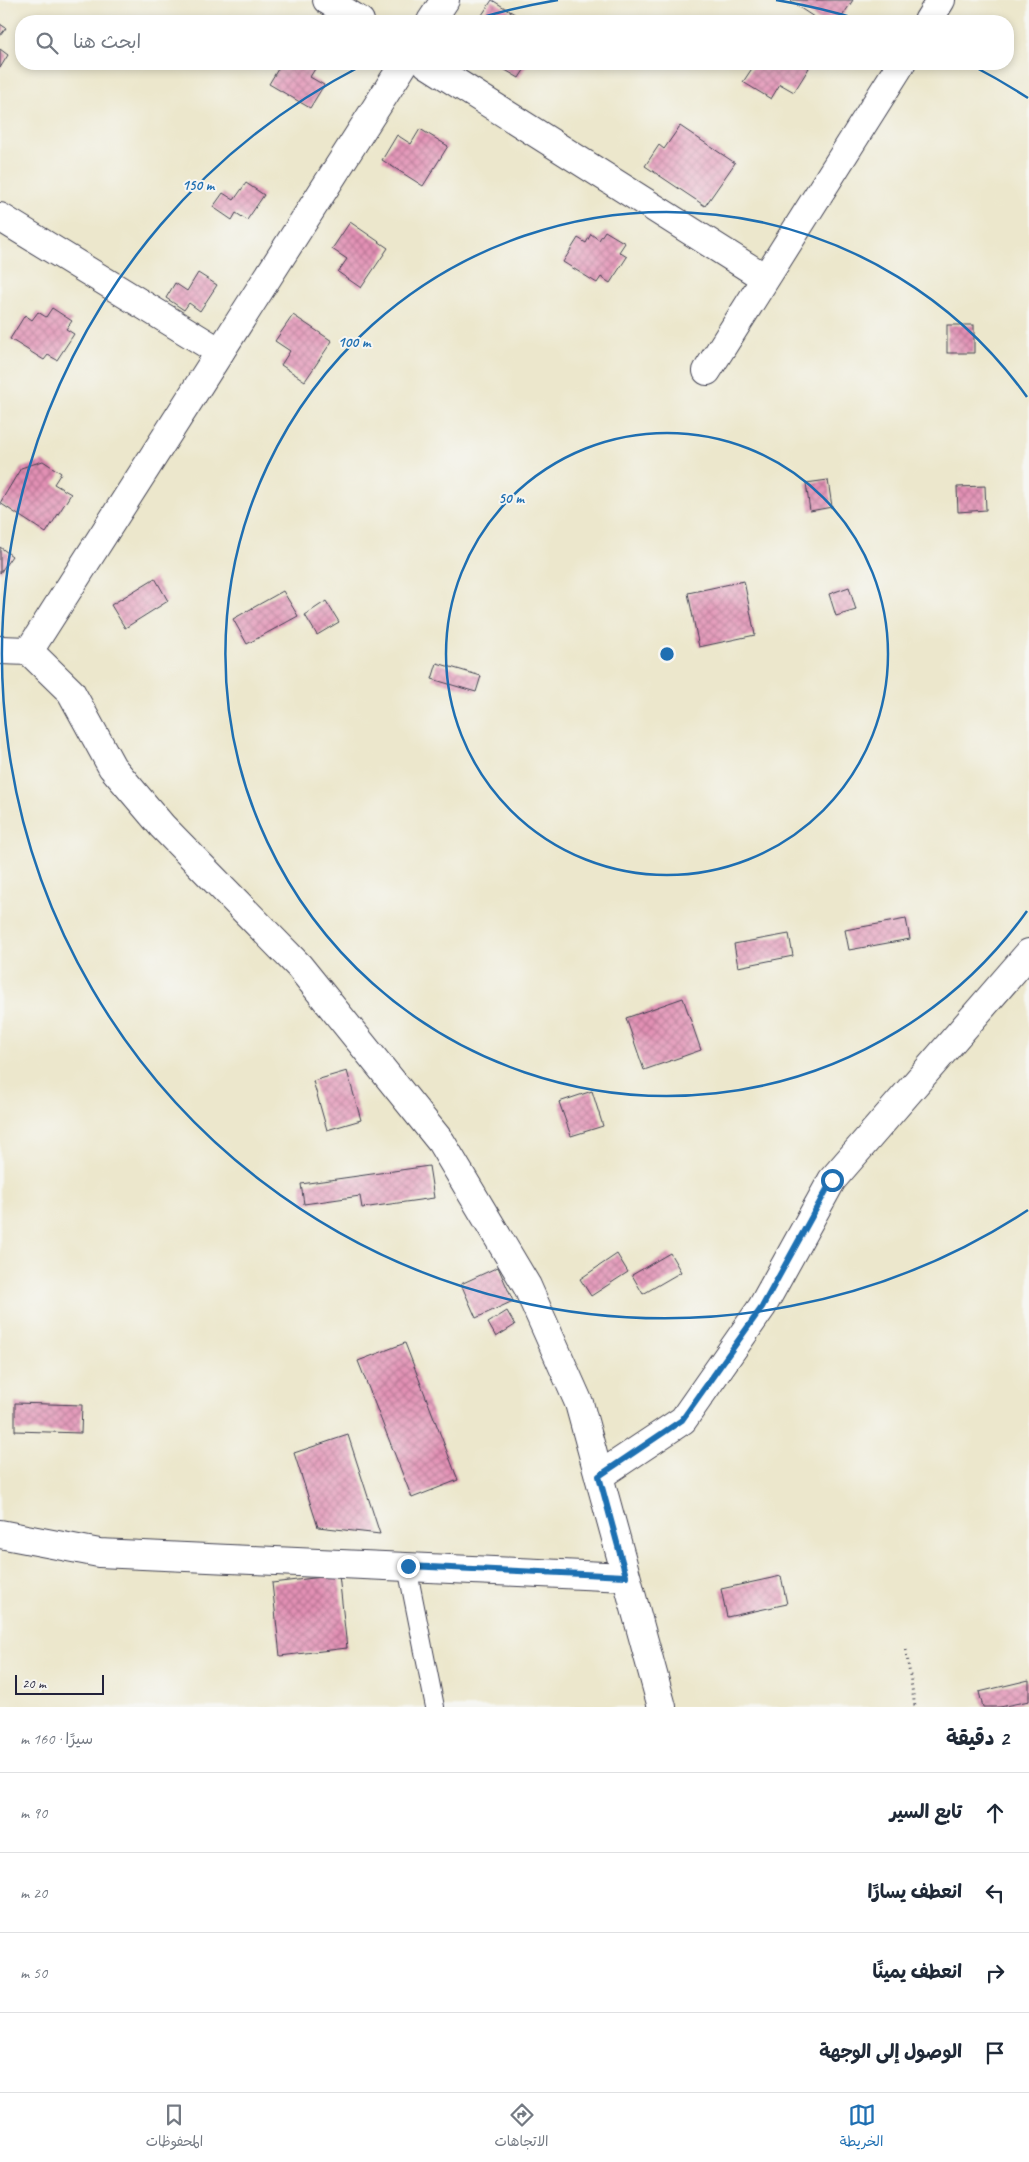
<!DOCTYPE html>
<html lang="ar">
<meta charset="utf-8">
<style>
body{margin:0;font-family:Caveat,"Playpen Sans Arabic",sans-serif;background:#f2f2f3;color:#1f2937;direction:rtl}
.scale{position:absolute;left:15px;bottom:12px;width:89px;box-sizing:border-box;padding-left:5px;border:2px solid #22223b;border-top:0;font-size:14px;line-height:18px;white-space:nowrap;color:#22223b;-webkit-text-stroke:4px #f6f6f2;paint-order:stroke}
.stop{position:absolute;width:15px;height:15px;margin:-11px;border:4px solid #1f6fb2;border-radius:50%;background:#fff}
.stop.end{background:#1f6fb2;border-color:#fff;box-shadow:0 1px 5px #0008}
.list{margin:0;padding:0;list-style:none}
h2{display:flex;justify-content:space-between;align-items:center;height:65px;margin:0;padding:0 20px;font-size:21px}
h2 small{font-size:16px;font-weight:400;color:#747a83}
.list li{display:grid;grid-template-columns:32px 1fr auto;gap:15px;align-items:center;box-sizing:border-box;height:80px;padding:0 20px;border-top:1px solid #e0e1e3}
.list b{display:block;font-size:19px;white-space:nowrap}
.list em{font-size:16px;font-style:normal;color:#747a83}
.icon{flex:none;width:28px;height:28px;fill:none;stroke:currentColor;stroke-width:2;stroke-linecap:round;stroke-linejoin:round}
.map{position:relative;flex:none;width:1029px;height:1707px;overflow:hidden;direction:ltr}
.search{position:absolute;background:#fff;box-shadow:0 2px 8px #0003;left:15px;right:15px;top:15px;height:55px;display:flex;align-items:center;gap:12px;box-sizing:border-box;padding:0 18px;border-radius:20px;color:#747a83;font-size:19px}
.sheet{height:385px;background:#fff}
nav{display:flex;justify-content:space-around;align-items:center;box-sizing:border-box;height:70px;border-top:1px solid #e0e1e3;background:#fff;font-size:14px;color:#747a83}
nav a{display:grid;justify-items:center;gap:2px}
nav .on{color:#1f6fb2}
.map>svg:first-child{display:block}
</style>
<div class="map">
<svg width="1029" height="1707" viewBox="0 0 1029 1707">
<defs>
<pattern id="building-cross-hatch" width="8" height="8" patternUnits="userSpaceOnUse" patternTransform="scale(1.25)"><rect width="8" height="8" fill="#e290b4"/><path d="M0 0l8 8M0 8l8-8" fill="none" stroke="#b77594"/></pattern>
</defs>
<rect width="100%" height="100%" fill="#f6f6f2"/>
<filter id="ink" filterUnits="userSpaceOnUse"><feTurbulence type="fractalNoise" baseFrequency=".02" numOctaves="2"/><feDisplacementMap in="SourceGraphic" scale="10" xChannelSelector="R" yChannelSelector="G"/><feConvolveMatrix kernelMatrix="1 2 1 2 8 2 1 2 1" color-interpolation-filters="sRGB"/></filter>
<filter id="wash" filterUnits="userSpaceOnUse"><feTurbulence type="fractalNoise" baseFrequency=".0096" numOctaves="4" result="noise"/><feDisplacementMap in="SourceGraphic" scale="20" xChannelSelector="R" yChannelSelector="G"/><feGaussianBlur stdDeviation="1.12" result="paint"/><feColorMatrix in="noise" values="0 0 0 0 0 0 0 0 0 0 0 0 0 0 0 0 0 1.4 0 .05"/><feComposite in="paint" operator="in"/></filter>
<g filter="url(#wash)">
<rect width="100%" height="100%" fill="#ece7cc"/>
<g id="blocks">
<g fill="url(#building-cross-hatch)">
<polygon points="492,0 526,21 478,21"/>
<polygon points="793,0 853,0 839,21 834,21 828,18 826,21 820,21 791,2"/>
<polygon points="0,24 6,28 0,36"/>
<polygon points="0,49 8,55 0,68"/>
<polygon points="281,64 318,64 310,77 324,85 310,108 269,84"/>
<polygon points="495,64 528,64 519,78"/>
<polygon points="755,64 803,64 809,68 794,92 780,84 771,99 743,82"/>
<polygon points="680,126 735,163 705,206 645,166 659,145 664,149"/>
<polygon points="420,129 448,146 423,186 382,160 397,135 411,144"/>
<polygon points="246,183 264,195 247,220 236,213 232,220 213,207 223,193 234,200"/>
<polygon points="350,222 388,248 361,288 338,272 347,259 332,249"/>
<polygon points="605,231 625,243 619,252 627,257 610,283 601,277 597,283 563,262 578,238 586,243 591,234 599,240"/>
<polygon points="198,273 217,285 200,311 189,303 184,310 166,298 175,283 187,291"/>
<polygon points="52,308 72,321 66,329 74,334 57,360 48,355 44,360 10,339 25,315 32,320 38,312 46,317"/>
<polygon points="293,315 332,341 305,381 281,365 290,351 275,341"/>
<rect x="947" y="325" width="27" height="28"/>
<polygon points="43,461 61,473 54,484 71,494 46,533 0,503 21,468"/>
<polygon points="828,480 832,507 810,511 806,483"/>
<polygon points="985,486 986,510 958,512 957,487"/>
<polygon points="0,547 12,556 0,573"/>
<polygon points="155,578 168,601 125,628 111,605"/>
<polygon points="744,581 755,635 699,647 688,593"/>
<polygon points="849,587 856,610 836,616 829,594"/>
<polygon points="283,591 298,616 247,644 233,619"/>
<polygon points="326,601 339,622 317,635 305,615"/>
<polygon points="437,663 481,676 476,692 432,679"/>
<polygon points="906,919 910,939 849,950 845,930"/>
<polygon points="789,934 793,956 738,967 734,944"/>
<polygon points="683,998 701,1050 644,1070 626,1018"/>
<polygon points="347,1071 361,1120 327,1130 313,1081"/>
<polygon points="592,1091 603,1126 571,1136 559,1102"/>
<polygon points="429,1166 434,1198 362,1208 360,1196 304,1204 301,1184"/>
<polygon points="670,1253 681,1272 643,1294 632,1275"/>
<polygon points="617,1254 628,1272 591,1296 580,1279"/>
<polygon points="498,1267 513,1301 476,1318 461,1284"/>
<polygon points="507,1311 515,1325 496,1337 488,1323"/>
<polygon points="405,1343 458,1480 412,1498 358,1361"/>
<polygon points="15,1403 82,1405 81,1433 15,1431"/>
<polygon points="348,1435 380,1534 318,1527 294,1453"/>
<polygon points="339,1575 347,1648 280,1656 272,1583"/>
<polygon points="781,1576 787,1604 727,1617 721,1589"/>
<polygon points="1029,1680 1029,1701 1000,1707 983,1707 979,1692"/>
</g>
</g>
</g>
<g filter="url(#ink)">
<use href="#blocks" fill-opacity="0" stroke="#404051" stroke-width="1"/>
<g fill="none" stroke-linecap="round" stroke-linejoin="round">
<g stroke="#404051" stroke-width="20">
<polyline id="service" points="407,1567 435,1707"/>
</g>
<g stroke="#404051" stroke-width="30">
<g id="minor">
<polyline points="327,0 360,21"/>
<polyline points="431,21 445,0"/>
<polyline points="928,21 941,0"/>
<polyline points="427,64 765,278"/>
<polyline points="0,217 220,352"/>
<polyline points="707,371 901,64"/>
<polyline points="0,650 29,651 71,692 112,767 162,826 299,966 441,1142 527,1286 579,1403 662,1707"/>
<polyline points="29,651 404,64"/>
<polyline points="599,1476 683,1420 762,1307 832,1180 1029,953"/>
<polyline points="0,1534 99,1553 626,1577"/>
</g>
</g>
<polyline stroke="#404051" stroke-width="3" stroke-dasharray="1 4" stroke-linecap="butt" points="906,1650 915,1707"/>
<use href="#service" stroke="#fff" stroke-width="18"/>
<use href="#minor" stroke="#fff" stroke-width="28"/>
</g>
</g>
<g fill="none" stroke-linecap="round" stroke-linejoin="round" filter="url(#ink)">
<polyline stroke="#1f6fb2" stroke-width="6" points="408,1566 626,1576 599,1476 682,1420 762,1307 832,1180"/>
</g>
<g fill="none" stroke="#1f6fb2" stroke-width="2.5">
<circle cx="667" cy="654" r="221"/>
<path d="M1027 911A442 442 0 1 1 1027 397"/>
<path d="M1028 1210A663 663 0 1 1 361 66M473 20A663 663 0 0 1 558 0M776 0A663 663 0 0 1 861 20M973 66A663 663 0 0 1 1028 98"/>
</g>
<circle cx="667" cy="654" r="8" fill="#1f6fb2" stroke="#f6f6f2" stroke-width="2.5"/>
<g font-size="15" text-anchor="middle" font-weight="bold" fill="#1f6fb2" stroke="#f6f6f2" stroke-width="4" stroke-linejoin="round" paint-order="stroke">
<text x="198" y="190">150 m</text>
<text x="354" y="347">100 m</text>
<text x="511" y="503">50 m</text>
</g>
</svg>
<div class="scale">20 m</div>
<div class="stop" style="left:832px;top:1180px"></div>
<div class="stop end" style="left:408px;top:1566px"></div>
<div class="search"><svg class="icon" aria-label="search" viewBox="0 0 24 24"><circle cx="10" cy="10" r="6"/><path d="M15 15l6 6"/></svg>ابحث هنا</div>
</div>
<section class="sheet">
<h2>2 دقيقة<small>سيرًا · 160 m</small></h2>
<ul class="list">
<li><svg class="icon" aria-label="ahead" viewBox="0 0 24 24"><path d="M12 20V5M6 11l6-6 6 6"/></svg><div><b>تابع السير</b></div><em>90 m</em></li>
<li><svg class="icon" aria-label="left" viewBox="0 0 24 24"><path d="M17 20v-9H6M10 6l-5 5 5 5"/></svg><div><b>انعطف يسارًا</b></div><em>20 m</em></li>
<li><svg class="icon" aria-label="right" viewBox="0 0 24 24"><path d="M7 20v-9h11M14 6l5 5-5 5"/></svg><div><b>انعطف يمينًا</b></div><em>50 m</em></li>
<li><svg class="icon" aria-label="arrive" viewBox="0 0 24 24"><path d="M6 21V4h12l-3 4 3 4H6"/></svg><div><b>الوصول إلى الوجهة</b></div></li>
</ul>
</section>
<nav>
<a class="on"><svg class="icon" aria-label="map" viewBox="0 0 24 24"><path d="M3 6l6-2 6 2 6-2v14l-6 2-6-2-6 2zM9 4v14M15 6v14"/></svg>الخريطة</a>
<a><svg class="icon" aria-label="directions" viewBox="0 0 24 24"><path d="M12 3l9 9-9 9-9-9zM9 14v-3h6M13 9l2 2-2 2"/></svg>الاتجاهات</a>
<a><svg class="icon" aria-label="saved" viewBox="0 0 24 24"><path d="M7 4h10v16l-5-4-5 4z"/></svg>المحفوظات</a>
</nav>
